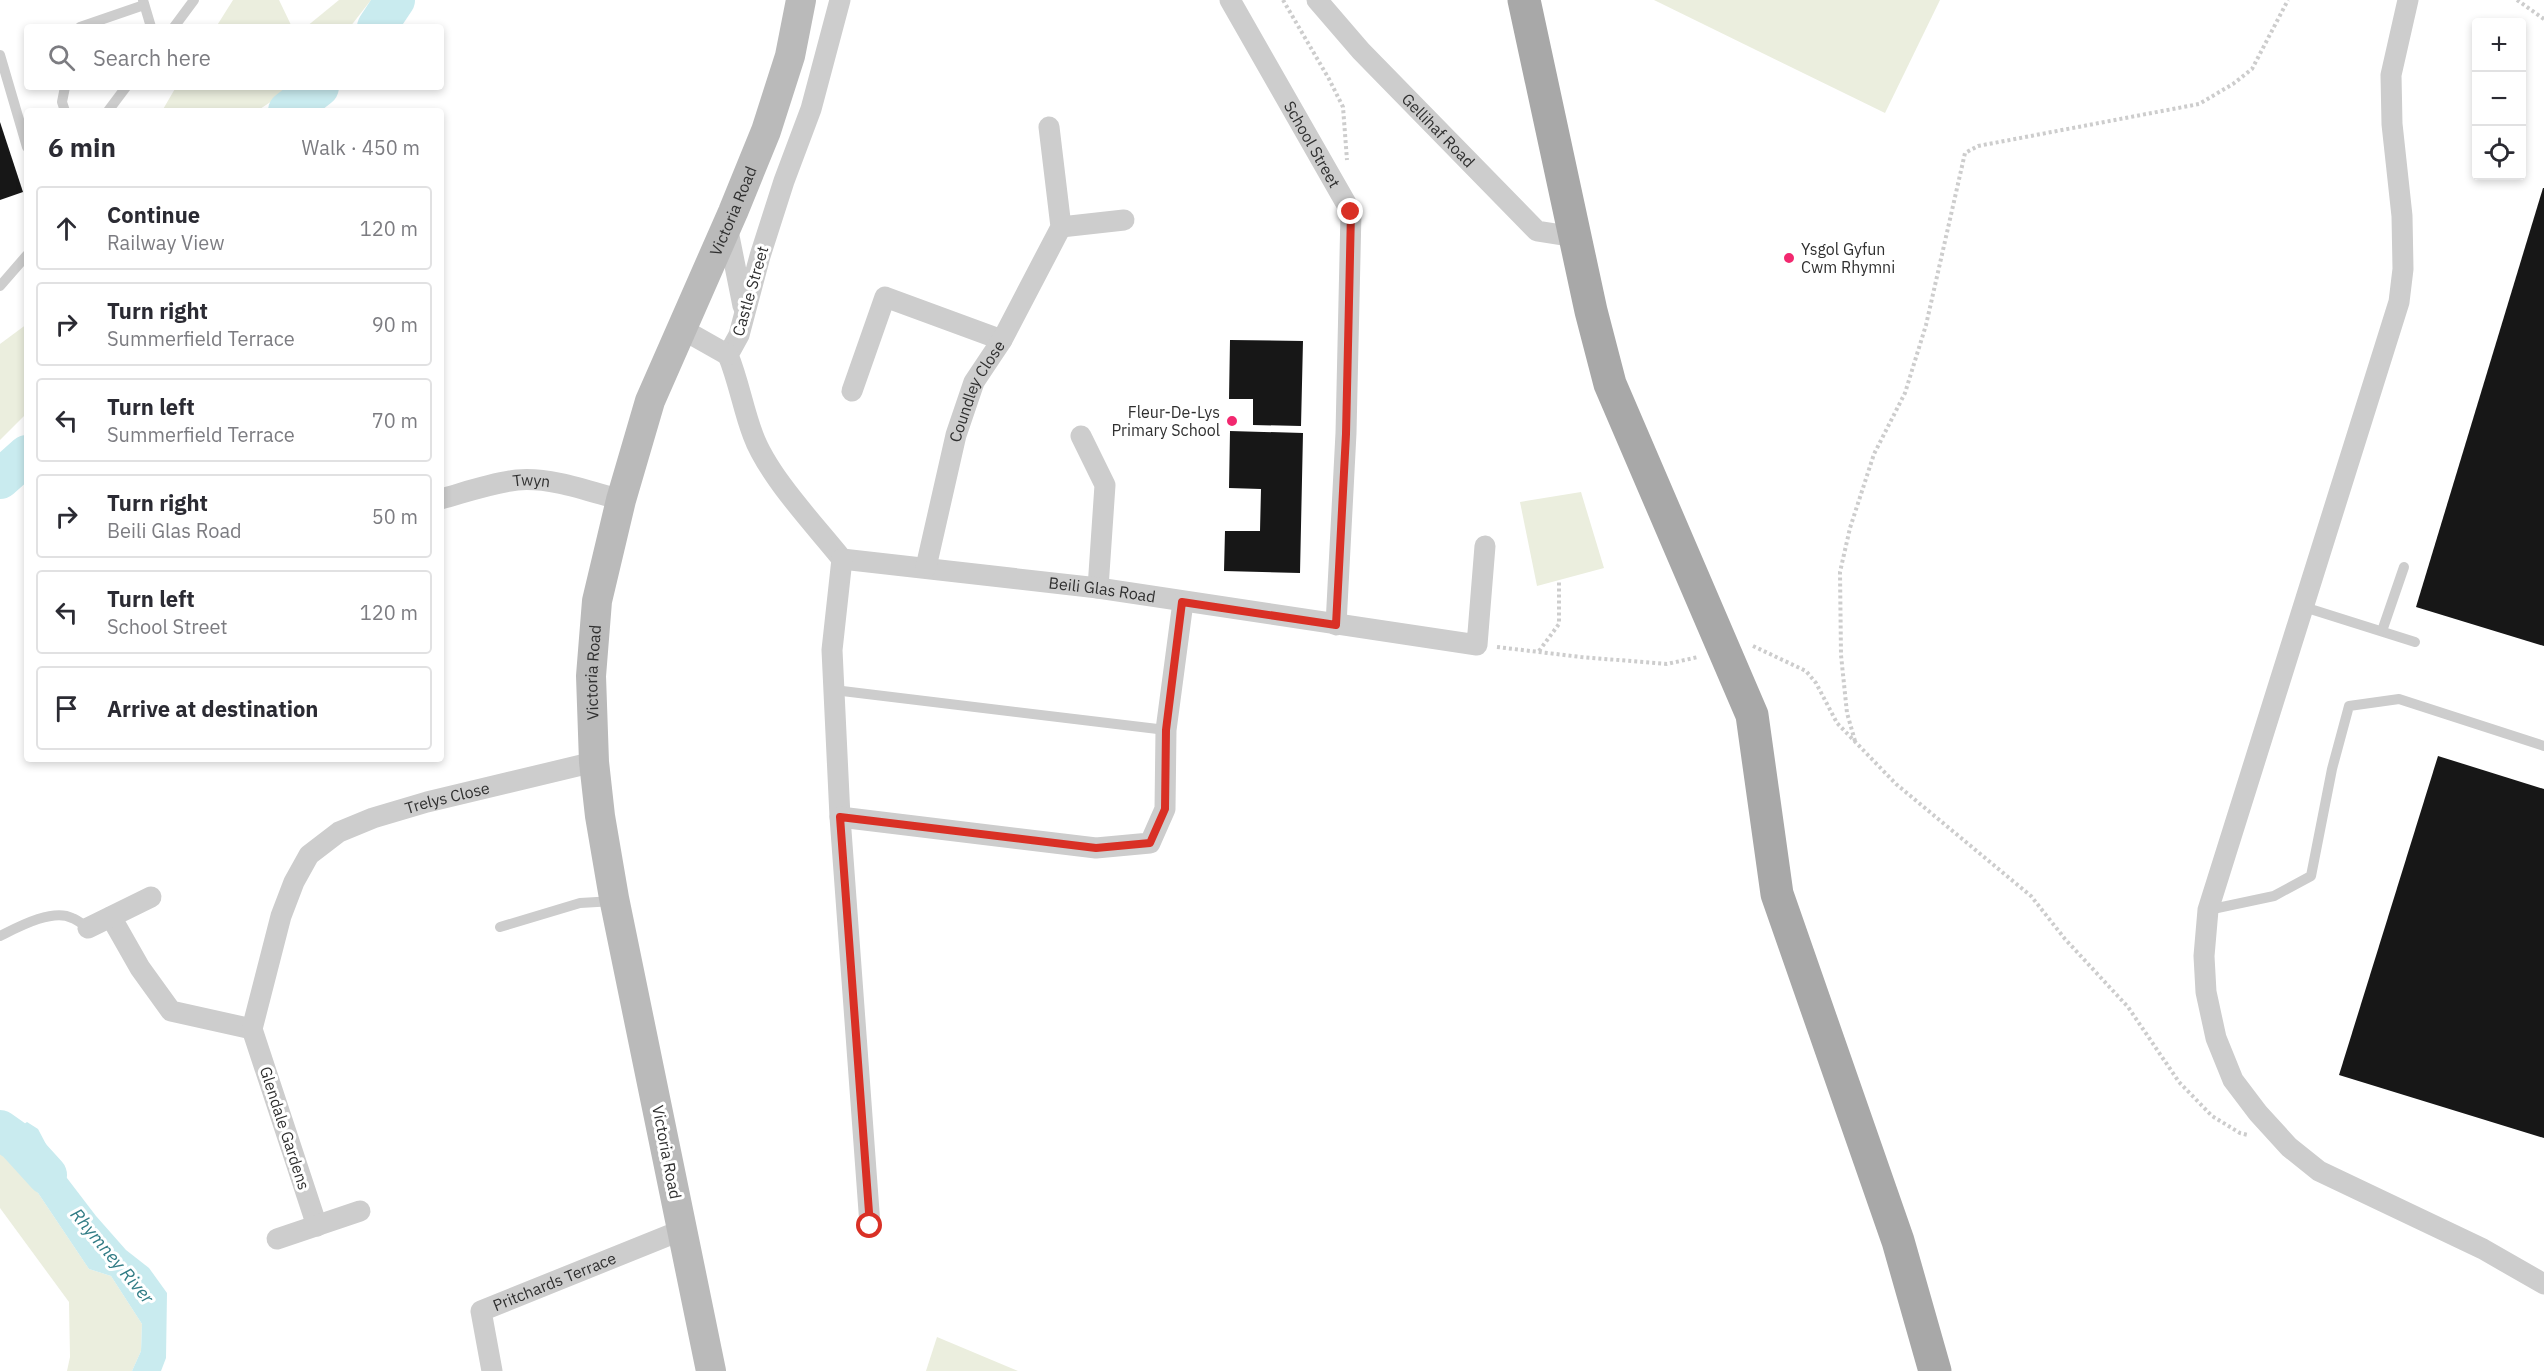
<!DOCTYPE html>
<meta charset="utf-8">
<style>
body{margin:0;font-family:"IBM Plex Sans",sans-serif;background:#f2f2f3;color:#2b2b33}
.controls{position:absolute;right:18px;top:18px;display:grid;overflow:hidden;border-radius:6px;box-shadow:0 3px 9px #0003}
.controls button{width:54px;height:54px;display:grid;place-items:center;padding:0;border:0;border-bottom:2px solid #e1e1e2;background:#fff;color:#2b2b33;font:30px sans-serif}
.stop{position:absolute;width:18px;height:18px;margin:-14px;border:4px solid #d93025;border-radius:50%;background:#fff}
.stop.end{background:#d93025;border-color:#fff;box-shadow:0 2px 6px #0008}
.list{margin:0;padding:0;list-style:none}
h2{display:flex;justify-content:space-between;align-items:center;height:78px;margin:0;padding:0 24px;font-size:26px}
h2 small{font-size:20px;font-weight:400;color:#7c7c81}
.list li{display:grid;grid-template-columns:39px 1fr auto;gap:18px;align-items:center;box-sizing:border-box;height:84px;margin:0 12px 12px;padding:0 12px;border:2px solid #e1e1e2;border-radius:6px}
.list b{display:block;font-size:22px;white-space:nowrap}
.list p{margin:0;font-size:20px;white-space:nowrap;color:#7c7c81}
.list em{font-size:20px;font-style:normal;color:#7c7c81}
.icon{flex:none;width:33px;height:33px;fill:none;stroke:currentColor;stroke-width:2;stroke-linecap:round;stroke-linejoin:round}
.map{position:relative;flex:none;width:2544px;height:1371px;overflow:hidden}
.search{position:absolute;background:#fff;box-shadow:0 3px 9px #0003;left:24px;top:24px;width:420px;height:66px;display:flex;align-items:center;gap:15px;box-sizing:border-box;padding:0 21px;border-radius:6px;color:#7c7c81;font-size:22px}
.panel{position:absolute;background:#fff;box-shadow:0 3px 9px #0003;left:24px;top:108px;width:420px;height:654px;border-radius:6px}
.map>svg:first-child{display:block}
</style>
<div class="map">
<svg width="2544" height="1371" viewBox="0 0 2544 1371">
<rect width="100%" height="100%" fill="#fff"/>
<g fill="#ebeede">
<polygon points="233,0 279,0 292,27 216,27"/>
<polygon points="339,0 371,0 350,27 306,27"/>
<polygon points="1654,0 1940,0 1885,113"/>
<polygon points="176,87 293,87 257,111 162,111"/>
<polygon points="27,324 27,413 0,440 0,344"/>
<polygon points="1581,492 1604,568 1537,586 1520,502"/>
<polygon points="0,1151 24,1172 89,1269 111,1276 142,1324 141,1351 132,1371 67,1371 70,1357 69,1302 0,1208"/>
<polygon points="937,1337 1018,1371 926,1371"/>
</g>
<polygon fill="#c9ebef" points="27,1122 38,1129 57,1165 96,1216 126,1250 149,1268 167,1293 166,1358 161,1371 132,1371 141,1351 142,1324 111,1276 89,1269 24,1172 0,1151 0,1141"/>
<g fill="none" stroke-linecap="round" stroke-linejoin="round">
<g stroke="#c9ebef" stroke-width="40">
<polyline points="377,27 395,0"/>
<polyline points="288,111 319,87"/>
<polyline points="0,479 27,455"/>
<polyline points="0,1130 17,1142 47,1175"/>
</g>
</g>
<g fill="#171717">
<polygon points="0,122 23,192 0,200"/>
<polygon points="2543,188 2544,188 2544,646 2416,607"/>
<polygon points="1230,340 1303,341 1301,426 1253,425 1253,399 1229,399"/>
<polygon points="1230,431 1303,433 1300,573 1224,571 1225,531 1260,531 1261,489 1229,488"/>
<polygon points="2438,756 2544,789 2544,1138 2339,1075"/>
</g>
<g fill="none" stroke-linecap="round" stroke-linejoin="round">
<g stroke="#cdcdcd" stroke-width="4" stroke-dasharray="3 3" stroke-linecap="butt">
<polyline points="1283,0 1329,79 1343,107 1347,160"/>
<polyline points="2517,0 2544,19"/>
<polyline points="1753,646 1806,671 1816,683 1837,723 1896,784 2031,896 2065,939 2128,1007 2179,1082 2212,1116 2240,1133 2248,1135"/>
<polyline points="1497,647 1581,657 1667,664 1698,657"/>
<polyline points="1539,651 1559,624 1559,580"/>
<polyline points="1855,741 1847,713 1841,655 1840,572 1850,528 1874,454 1905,393 1926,325 1965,153 1978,146 2199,104 2233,84 2252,69 2288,0"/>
</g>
<g stroke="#cdcdcd" stroke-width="10">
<polyline points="143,0 151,27"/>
<polyline points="80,27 144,5"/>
<polyline points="174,27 194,0"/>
<polyline points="0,55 27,147"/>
<polyline points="65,111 62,102 65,87"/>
<polyline points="108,111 126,87"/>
<polyline points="0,286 27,255"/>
<polyline points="2304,607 2415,642"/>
<polyline points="2382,631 2404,567"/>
<polyline points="834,690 1166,730"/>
<polyline points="2208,910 2274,896 2311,876 2332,769 2349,706 2399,699 2544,746"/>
<polyline points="500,927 580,903 614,901"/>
<path d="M0,936C18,927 53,908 72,918C78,920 83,925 88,928"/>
</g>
<g stroke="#cdcdcd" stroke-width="21">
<path d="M840,0L811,109L784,181L760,256L739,335L728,355C739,382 743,409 753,435C768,476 814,524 842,559"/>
<path id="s1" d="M1230,0L1351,212L1346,433L1336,625"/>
<path id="s2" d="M1317,0L1361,51L1537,231L1575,237"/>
<polyline points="2408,0 2391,75 2392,124 2402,216 2403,269 2399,302 2208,910 2204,956 2206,992 2216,1038 2233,1080 2258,1113 2289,1147 2319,1171 2483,1249 2544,1284"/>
<polyline points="727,226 743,306"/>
<polyline points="1061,227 1124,220"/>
<polyline points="682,329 728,355"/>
<polyline points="852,391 885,297 1002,340"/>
<polyline points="1081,436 1105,485 1098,588"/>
<path id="s3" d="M441,499C466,492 491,483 517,480C552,477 588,491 621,500"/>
<path id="s4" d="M842,559L1098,588L1477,645L1485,546"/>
<polyline points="842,559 832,650 840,817 870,1225"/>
<path id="s5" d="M926,567L956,435L974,382L1002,340L1061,227L1049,127"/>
<polyline points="840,817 1096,848 1150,843 1165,809 1166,730 1183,602"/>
<polyline points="111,917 140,968 171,1011 252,1029"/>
<polyline points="88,928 151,897"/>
<path id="s6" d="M317,1226L252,1029L281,916L294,882L309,855L339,832L373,818L427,802L594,762"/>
<polyline points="277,1239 360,1211"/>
<path id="s7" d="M492,1371L481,1311L682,1230"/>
</g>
<path stroke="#bababa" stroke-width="30" id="s8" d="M711,1371L614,898L600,816L594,762L591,676L597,601L621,500L650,401L733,212L766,131L790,56L801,0"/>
<polyline stroke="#a8a8a8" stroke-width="33" points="1524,0 1591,311 1610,384 1752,715 1777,894 1898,1241 1935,1371"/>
</g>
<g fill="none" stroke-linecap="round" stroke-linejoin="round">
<polyline stroke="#d93025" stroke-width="8" points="870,1226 840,817 1096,848 1150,843 1165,809 1166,730 1182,602 1336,625 1346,434 1351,212"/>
</g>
<g fill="#f2286f" stroke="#fff" stroke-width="2">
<circle cx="1789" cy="258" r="6"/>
<circle cx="1232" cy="421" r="6"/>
</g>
<g text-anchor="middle" stroke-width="6" stroke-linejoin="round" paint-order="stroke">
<g font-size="16" fill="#303030" stroke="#fff">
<text dy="6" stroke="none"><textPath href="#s2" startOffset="178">Gellihaf Road</textPath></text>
<text dy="6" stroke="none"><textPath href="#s1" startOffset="166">School Street</textPath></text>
<text dy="6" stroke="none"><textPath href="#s8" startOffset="1196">Victoria Road</textPath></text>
<text transform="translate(750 291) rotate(-74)" y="6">Castle Street</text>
<text dy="6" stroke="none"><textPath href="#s5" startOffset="184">Coundley Close</textPath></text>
<text dy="6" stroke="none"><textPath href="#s3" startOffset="93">Twyn</textPath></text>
<text dy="6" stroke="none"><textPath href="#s4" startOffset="262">Beili Glas Road</textPath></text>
<text dy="6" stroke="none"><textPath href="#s8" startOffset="710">Victoria Road</textPath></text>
<text dy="6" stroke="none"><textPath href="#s6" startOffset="543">Trelys Close</textPath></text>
<text transform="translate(285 1128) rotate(72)" y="6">Glendale Gardens</text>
<text transform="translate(667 1152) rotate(79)" y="6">Victoria Road</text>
<text dy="6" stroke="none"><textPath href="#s7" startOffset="140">Pritchards Terrace</textPath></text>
</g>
<g font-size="16" fill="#303030" stroke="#fff" text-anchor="start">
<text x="1801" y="255">Ysgol Gyfun<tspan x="1801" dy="18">Cwm Rhymni</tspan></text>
<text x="1220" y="418" text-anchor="end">Fleur-De-Lys<tspan x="1220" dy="18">Primary School</tspan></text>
</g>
<g font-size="18" font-style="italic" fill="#317c85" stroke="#fff">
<text transform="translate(112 1256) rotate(50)" y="6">Rhymney River</text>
</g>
</g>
</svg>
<div class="controls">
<button>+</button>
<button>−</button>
<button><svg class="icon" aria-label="locate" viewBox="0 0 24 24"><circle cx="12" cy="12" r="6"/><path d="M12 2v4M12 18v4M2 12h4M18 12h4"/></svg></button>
</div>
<div class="stop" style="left:870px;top:1226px"></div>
<div class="stop end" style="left:1351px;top:212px"></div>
<div class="search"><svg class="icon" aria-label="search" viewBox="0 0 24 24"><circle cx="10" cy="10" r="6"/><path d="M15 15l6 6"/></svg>Search here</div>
<section class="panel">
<h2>6 min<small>Walk · 450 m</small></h2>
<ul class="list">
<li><svg class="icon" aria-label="ahead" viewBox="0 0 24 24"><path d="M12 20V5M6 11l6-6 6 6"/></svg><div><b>Continue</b><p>Railway View</p></div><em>120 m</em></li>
<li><svg class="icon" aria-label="right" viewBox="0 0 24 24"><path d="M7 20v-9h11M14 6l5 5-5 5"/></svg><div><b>Turn right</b><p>Summerfield Terrace</p></div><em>90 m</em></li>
<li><svg class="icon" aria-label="left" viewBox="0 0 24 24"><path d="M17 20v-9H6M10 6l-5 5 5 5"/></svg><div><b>Turn left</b><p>Summerfield Terrace</p></div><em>70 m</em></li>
<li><svg class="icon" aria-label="right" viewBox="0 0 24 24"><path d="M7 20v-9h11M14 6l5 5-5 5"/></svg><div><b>Turn right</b><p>Beili Glas Road</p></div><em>50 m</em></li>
<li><svg class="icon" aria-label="left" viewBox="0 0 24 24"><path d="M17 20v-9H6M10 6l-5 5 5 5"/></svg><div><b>Turn left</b><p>School Street</p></div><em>120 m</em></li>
<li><svg class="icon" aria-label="arrive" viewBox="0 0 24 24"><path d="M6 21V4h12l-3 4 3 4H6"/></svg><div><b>Arrive at destination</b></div></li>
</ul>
</section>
</div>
